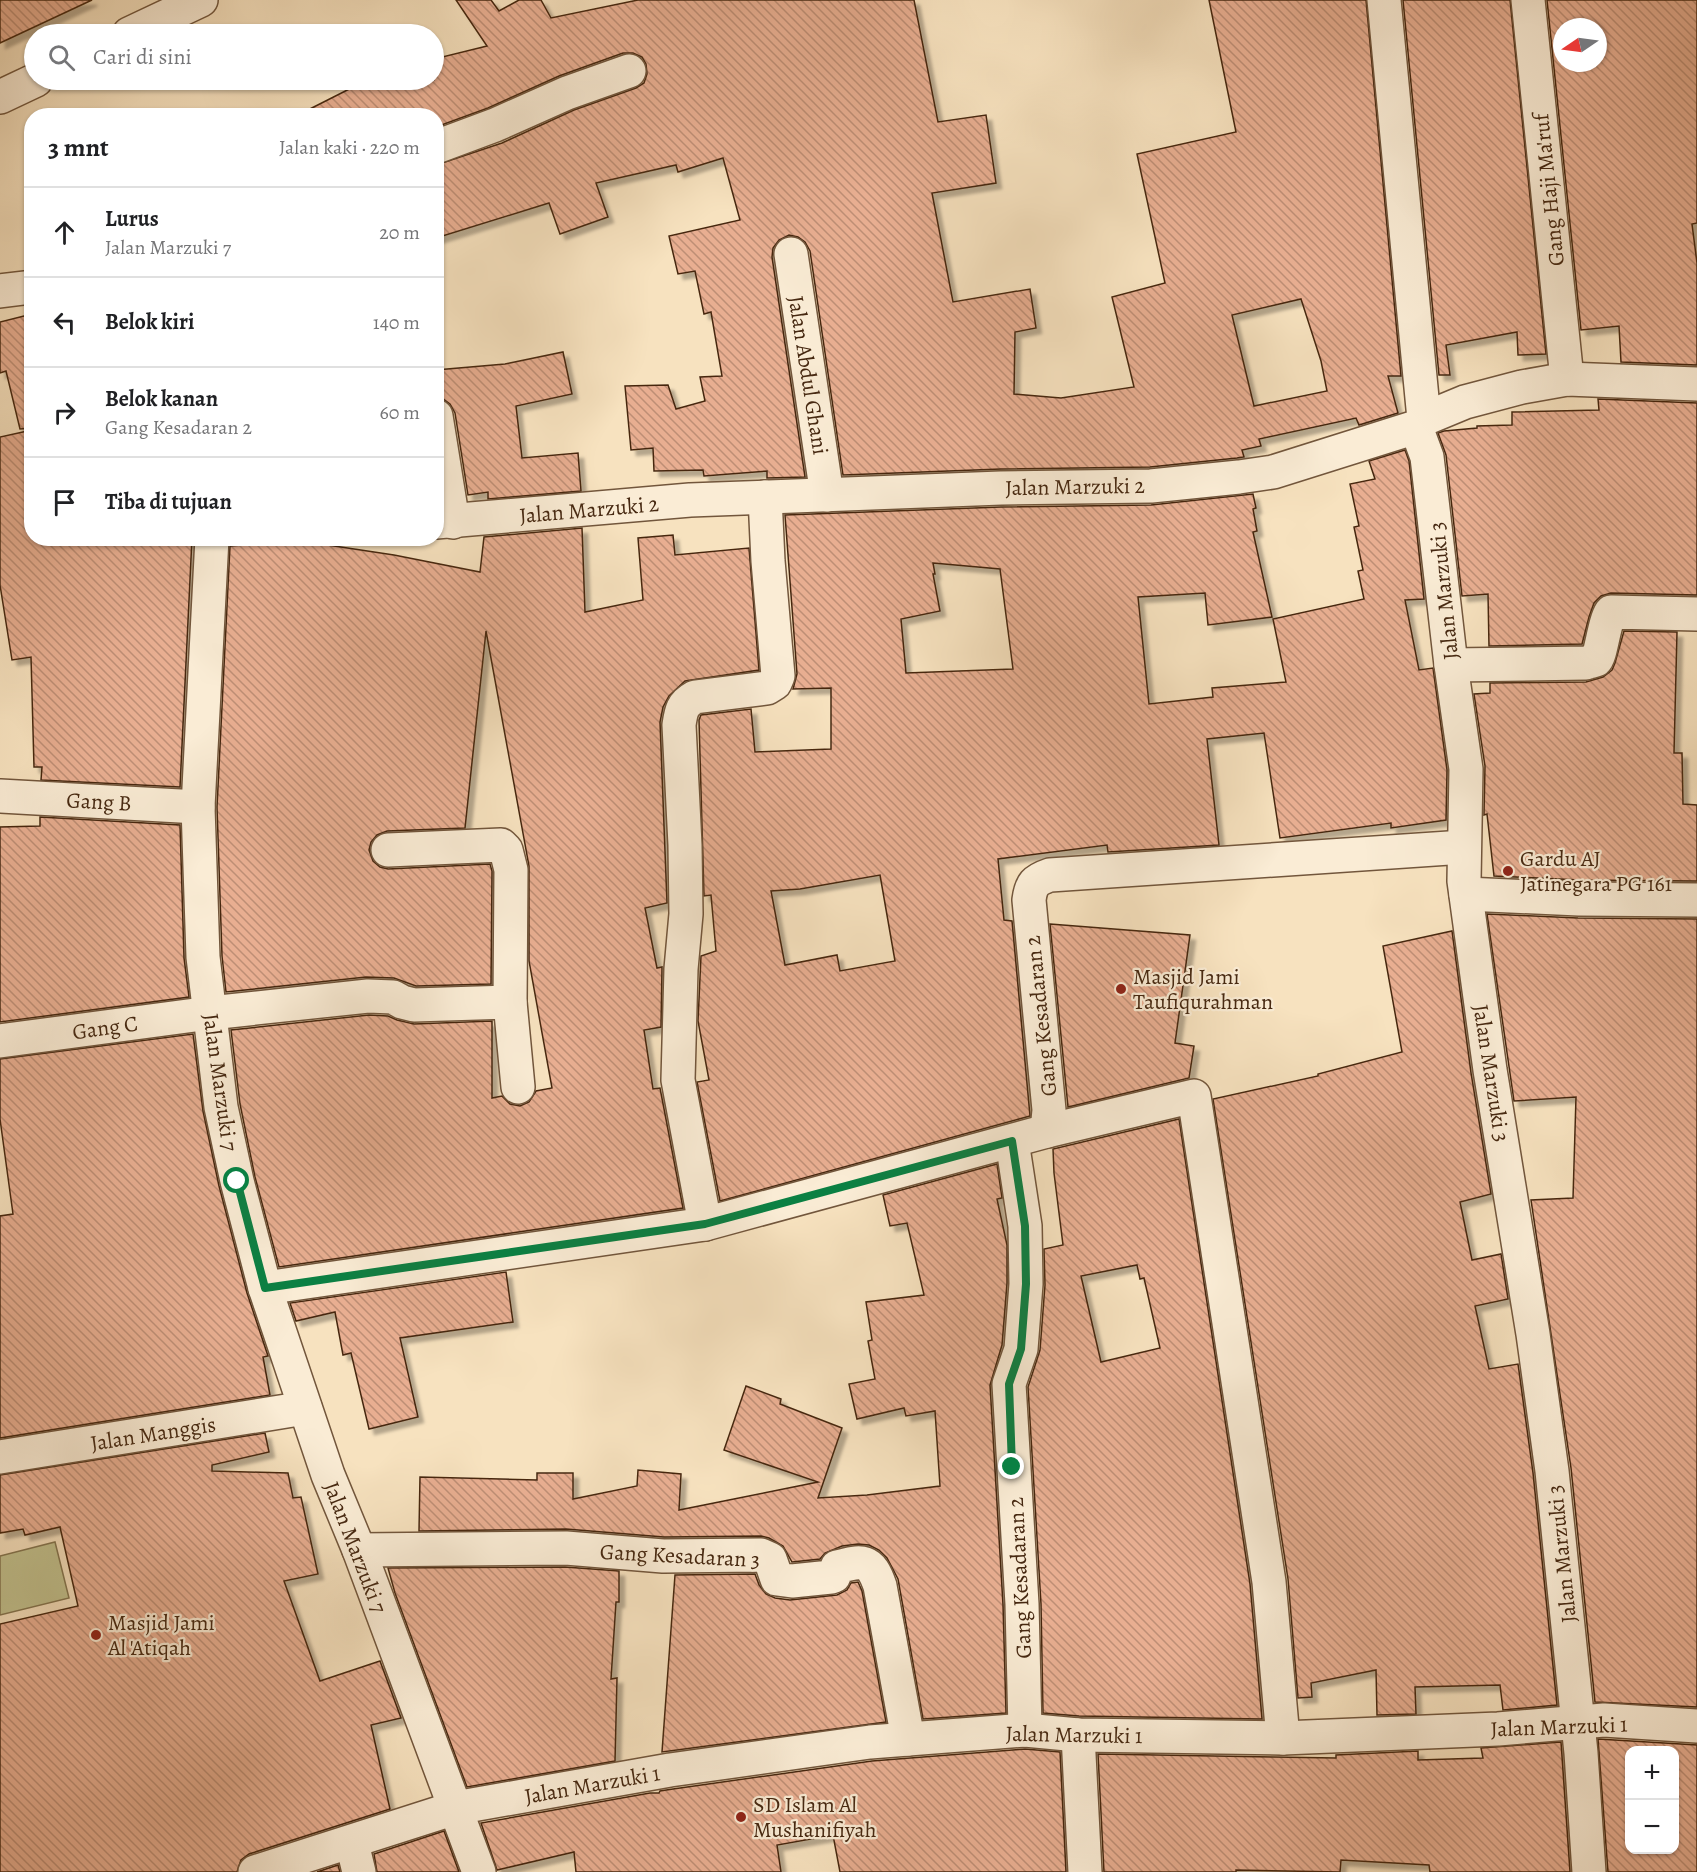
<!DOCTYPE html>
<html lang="id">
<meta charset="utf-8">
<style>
body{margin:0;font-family:Alegreya,serif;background:#f6f6f6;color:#202124}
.controls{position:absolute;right:18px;bottom:18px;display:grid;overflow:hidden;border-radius:12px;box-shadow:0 2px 4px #0004}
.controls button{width:54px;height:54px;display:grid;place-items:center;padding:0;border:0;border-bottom:2px solid #e0e0e0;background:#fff;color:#202124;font:30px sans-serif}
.compass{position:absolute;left:1553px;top:18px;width:54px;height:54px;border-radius:50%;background:#fff;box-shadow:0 2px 4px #0004;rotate:257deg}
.stop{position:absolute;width:18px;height:18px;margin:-14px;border:4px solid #0b8043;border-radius:50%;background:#fff}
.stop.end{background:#0b8043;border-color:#fff;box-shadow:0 2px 6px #0008}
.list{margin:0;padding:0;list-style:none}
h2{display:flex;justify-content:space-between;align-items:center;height:78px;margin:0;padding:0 24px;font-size:26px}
h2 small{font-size:20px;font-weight:400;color:#757577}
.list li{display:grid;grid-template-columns:39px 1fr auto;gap:18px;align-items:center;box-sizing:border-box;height:90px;padding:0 24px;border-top:2px solid #e0e0e0}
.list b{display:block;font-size:22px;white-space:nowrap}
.list p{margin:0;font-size:20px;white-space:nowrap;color:#757577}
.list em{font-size:20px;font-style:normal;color:#757577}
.icon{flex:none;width:33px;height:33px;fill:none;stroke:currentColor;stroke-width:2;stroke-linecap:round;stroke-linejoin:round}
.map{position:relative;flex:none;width:1697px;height:1872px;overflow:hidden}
.search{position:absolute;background:#fff;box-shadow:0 2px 4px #0004;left:24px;top:24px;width:420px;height:66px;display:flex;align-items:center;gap:15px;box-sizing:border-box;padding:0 21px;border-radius:33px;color:#757577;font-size:22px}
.panel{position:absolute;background:#fff;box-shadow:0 2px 4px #0004;left:24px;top:108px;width:420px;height:438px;border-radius:24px}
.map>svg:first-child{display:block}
</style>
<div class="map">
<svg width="1697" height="1872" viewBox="0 0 1697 1872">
<defs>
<pattern id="building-back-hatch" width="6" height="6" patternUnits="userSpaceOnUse" patternTransform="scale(1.5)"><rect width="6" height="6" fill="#e8ae91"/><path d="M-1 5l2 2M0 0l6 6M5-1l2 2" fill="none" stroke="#be8e75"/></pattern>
<filter id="shadow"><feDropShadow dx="5.5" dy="5.5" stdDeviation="1.5" flood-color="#0004"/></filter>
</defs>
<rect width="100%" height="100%" fill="#f7e2bf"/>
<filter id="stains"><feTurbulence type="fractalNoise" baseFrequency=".00333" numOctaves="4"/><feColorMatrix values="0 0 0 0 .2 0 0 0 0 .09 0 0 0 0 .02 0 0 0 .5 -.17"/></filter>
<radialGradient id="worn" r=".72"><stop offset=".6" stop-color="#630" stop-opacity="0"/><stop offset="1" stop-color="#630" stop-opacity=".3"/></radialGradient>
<polygon fill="#c2c28f" stroke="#847550" stroke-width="1.5" points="55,1542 69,1598 0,1615 0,1556"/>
<g fill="url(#building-back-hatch)" stroke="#462811" stroke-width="1.5" fill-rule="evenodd" filter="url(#shadow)">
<polygon points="0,0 92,0 0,43"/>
<path d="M456,0H491L499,11L519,0H541L551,18L638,0H914L938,122L986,115L996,183L932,193L953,302L1030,289L1036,328L1015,332L1014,394L1061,398L1134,387L1112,297L1165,283L1137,154L1236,132L1209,0H1366L1401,376H1388L1398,413L1359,425L1356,418L1259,439L1261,446L1242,450L1244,457L1237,458L1150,467L1001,469L843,475L810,251L805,242L798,237L789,235L779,240L773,248L772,257L805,477L767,478V471L704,476L703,470L654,471L653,448L631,450L625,386L668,385L676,409L705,401L700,377L722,376L711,312L704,314L695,271L678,274L669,236L740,220L723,158L678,172L676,165L596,183L608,217L560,234L549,203L436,238V165L502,143L574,110L636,88L644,83L647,74L646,64L642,57L633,53H623L559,76L488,108L436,127V116H296L367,80H434V59L487,46ZM1301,299L1321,361L1327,391L1254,406L1232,315Z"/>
<polygon points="1403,0 1510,0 1546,354 1518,355 1517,332 1446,345 1450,375 1439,375"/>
<path d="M1547,0H1697V223L1692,224L1697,263V365L1621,362L1619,326L1581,330ZM1562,27H1598V63H1562Z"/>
<polygon points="32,314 32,428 20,429 6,371 0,373 0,322"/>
<polygon points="563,352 572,394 516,406 522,458 578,453 581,491 488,499 488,492 468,495 455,413 450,404 443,399 436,398 436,370 505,364"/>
<polygon points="1598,399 1697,403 1697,595 1611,593 1601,596 1594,603 1589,617 1582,644 1489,646 1488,594 1462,596 1446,455 1438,433 1444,431 1477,428 1477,426 1512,425 1512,412 1599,410"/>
<polygon points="32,430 32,538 192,538 180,787 41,780 42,767 34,767 31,657 12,660 0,585 0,437"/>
<path d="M1405,450L1409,461L1424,599L1405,600L1419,670L1433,668L1447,770L1446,820L1391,828V823L1280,838L1264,733L1207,739L1219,845L1108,852L1107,845L998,859L1004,920L1012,921L1030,1116L720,1201L697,1082L709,1080L698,1021L701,956L716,951L711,895L704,896L699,720L701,715L751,709L755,752L831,749V688L793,689L797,674L785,515L1001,507L1151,505L1253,494L1256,508L1253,509L1257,531L1253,532L1272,617L1208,625L1205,593L1138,597L1149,704L1213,697L1212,688L1286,682L1273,619L1364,599L1358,571L1363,570L1354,527L1359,526L1350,484L1375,479L1369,461ZM933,563L1000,569L1013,669L906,673L901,619L940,611L933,574H935ZM880,875L895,961L840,971L837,955L785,965L771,891L800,889Z"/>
<polygon points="582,528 585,612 643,600 638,538 673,535 675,555 749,548 759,670 685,681 669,696 663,707 660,722 667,903 645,908 657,968 662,967 661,1027 644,1030 653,1089 660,1088 683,1208 279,1267 255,1177 240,1104 231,1030 369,1015 388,1016 397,1020 414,1024 492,1021 492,1098 502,1096 510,1104 520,1106 529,1102 536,1091 552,1088 529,961 529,866 486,631 465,828 387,831 377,835 371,842 369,850 373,861 380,867 388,869 490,864 492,871 491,984 416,986 394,978 366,977 226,992 222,956 217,807 230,546 301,541 394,555 480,572 484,537"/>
<polygon points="1624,631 1677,632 1674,753 1682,753 1683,804 1697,805 1697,881 1580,880 1494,876 1487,814 1484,815 1485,766 1474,694 1490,693 1490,683 1586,682 1603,677 1612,670 1615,663"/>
<polygon points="40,817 180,825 184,958 189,997 0,1022 0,827 40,826"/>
<polygon points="1487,914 1578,918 1697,919 1697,1707 1595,1702 1571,1468 1531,1200 1573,1198 1576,1097 1514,1101"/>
<polygon points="1050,924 1190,935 1175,1043 1194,1046 1189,1078 1068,1107"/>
<polygon points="1452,931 1471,1073 1491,1194 1460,1202 1472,1260 1501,1254 1508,1299 1475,1306 1489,1369 1518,1364 1533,1473 1557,1705 1503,1710 1500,1685 1415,1687 1416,1714 1377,1715 1376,1670 1311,1683 1312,1697 1298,1698 1288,1579 1213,1099 1318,1076 1318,1074 1402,1052 1383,946"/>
<polygon points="193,1034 203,1111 219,1186 247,1293 268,1356 263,1357 270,1395 0,1438 0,1216 13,1214 0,1119 0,1059"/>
<path d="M1179,1119L1250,1584L1262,1719L1079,1716L1043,1713L1041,1604L1028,1387L1040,1350L1045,1285L1044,1249L1063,1245L1054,1173L1053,1149ZM1137,1265L1140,1279L1144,1278L1160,1348L1101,1362L1081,1276Z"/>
<polygon points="997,1164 1002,1198 997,1199 1007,1245 1007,1283 1002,1345 990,1385 1003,1605 1006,1713 923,1719 898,1579 887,1558 879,1550 869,1545 858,1544 842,1546 825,1553 820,1559 792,1562 783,1546 769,1538 761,1536 664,1537 566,1529 419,1531 420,1477 537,1480 537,1473 573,1473 573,1499 637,1486 638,1470 681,1474 679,1510 818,1482 724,1450 746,1386 781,1399 780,1404 842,1428 818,1498 867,1495 940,1486 935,1411 906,1416 904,1408 857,1419 849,1384 875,1379 868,1341 872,1340 866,1302 924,1295 907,1223 890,1226 883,1195"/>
<polygon points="506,1272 513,1322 400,1338 418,1417 369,1429 351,1353 343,1355 335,1312 296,1321 290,1303"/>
<polygon points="265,1433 269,1452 212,1465 212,1471 288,1473 293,1498 301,1497 318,1574 284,1581 320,1681 380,1661 401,1718 371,1725 390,1809 249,1854 241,1860 237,1872 0,1872 0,1624 78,1606 60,1527 25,1535 23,1529 0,1533 0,1475"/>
<polygon points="565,1567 619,1571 619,1602 616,1602 611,1679 617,1678 615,1761 467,1787 395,1593 388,1568"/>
<polygon points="755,1574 759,1585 766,1594 775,1598 790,1600 837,1595 847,1590 851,1583 858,1582 862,1591 886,1722 662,1752 675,1575"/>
<path d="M1598,1739L1697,1745V1872H1608ZM1629,1750H1674V1850H1629Z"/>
<polygon points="1561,1742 1570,1872 1430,1872 1429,1865 1341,1860 1340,1872 1236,1870 1236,1872 1104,1872 1098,1754 1336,1758 1336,1755 1418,1751 1418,1760 1483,1758 1481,1748"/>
<polygon points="1025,1749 1060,1752 1066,1872 840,1872 833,1835 777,1845 781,1872 576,1872 574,1852 497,1870 481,1823 650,1793 659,1793 660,1791 673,1789 872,1761"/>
<polygon points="444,1831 459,1872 377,1872 374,1854"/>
<polygon points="338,1865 340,1872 317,1872"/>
</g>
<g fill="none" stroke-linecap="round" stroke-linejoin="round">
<g stroke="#72563c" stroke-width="36">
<g id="minor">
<polyline points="1384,0 1424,419"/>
<polyline points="1528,0 1567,379"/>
<polyline points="129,34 201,0"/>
<polyline points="0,97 36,80"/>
<polyline points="436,147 495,125 567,93 629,71"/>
<polyline points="791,254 827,495"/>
<polyline points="0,291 32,287"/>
<polyline points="436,416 453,522"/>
<polyline points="1416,427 1427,457 1451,665 1466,769 1464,881 1490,1070 1533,1334 1552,1471 1581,1753 1589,1872"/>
<polyline points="436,522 690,500 1001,488 1151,486 1239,477 1273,472 1416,427 1424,419 1465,402 1522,387 1567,379 1697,384"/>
<polyline points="212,538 198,807 203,957 221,1107 237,1181 265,1288 328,1475 359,1550 479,1872"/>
<path d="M1451,665L1586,663C1588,662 1594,661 1596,660C1601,656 1604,622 1611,612L1697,614"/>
<polyline points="0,796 198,807"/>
<polyline points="388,850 501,845 506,850 511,870 510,1002 518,1087"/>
<polyline points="1466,894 1579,899 1697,900"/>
<polyline points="0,1041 210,1013 368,996 393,997 402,1002 414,1005 510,1002"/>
<path d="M1047,1131L1049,1110L1029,900C1031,884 1035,880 1050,875L1464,847"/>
<polyline points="1012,1141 1025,1226 1026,1284 1021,1349 1009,1384 1022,1604 1025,1730"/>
<path d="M705,1224L678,1080L681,969L686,914L685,845L679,725C681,711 682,704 695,697L767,688L775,683L778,676L768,561L765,497"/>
<polyline points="265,1288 705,1224 1047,1131 1194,1096 1269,1582 1283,1738"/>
<polyline points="0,1457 305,1408"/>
<path d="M359,1550L566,1548L663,1556L761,1555L770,1559L777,1579L792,1581L831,1577L834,1576L837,1567C863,1560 871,1559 880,1586L908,1739"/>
<polyline points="1078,1735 1085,1872"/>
<polyline points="352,1843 359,1872"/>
<polyline points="255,1872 455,1808 670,1770 870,1742 1025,1730 1078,1735 1283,1738 1498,1729 1604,1720 1697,1726"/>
</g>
</g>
<use href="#minor" stroke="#faecd5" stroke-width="33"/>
</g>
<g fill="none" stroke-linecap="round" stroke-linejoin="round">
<polyline stroke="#0b8043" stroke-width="8" points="237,1181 265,1288 705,1224 1012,1141 1025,1226 1026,1284 1021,1349 1009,1384 1012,1467"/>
</g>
<g fill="#8f2418" stroke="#faecd5" stroke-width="2">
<circle cx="1508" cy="871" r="6"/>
<circle cx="1121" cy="989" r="6"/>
<circle cx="96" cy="1635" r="6"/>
<circle cx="741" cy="1817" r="6"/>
</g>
<g text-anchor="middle" stroke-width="4.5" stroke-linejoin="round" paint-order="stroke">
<g font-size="22" fill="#462811" stroke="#faecd5">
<text transform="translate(1548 190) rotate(-96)" y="8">Gang Haji Ma'ruf</text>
<text transform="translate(809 375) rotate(81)" y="8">Jalan Abdul Ghani</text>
<text transform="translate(1075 486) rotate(-1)" y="8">Jalan Marzuki 2</text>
<text transform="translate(589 509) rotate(-5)" y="8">Jalan Marzuki 2</text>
<text transform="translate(1443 591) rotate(-96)" y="8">Jalan Marzuki 3</text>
<text transform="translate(99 801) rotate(3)" y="8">Gang B</text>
<text transform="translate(1040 1016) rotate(-96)" y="8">Gang Kesadaran 2</text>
<text transform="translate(105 1027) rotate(-8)" y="8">Gang C</text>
<text transform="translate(1492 1073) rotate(81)" y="8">Jalan Marzuki 3</text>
<text transform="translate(221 1082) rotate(82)" y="8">Jalan Marzuki 7</text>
<text transform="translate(153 1433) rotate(-9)" y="8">Jalan Manggis</text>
<text transform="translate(356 1547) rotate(69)" y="8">Jalan Marzuki 7</text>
<text transform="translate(1561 1554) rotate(-96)" y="8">Jalan Marzuki 3</text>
<text transform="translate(680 1555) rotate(3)" y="8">Gang Kesadaran 3</text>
<text transform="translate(1019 1578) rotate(-93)" y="8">Gang Kesadaran 2</text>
<text transform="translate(1559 1726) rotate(-2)" y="8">Jalan Marzuki 1</text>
<text transform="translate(1074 1734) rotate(1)" y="8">Jalan Marzuki 1</text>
<text transform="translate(592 1784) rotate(-10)" y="8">Jalan Marzuki 1</text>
</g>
<g font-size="22" fill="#462811" stroke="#faecd5" text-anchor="start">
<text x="1520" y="866">Gardu AJ<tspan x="1520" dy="25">Jatinegara PG 161</tspan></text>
<text x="1133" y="984">Masjid Jami<tspan x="1133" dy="25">Taufiqurahman</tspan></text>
<text x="108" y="1630">Masjid Jami<tspan x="108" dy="25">Al 'Atiqah</tspan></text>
<text x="753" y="1812">SD Islam Al<tspan x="753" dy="25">Mushanifiyah</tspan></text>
</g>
</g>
<rect width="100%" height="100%" filter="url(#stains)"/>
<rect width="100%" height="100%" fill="url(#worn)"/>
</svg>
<div class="controls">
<button>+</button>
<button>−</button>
</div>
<svg class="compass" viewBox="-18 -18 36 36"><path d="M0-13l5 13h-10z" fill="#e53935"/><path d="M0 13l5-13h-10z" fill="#757577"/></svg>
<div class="stop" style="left:237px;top:1181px"></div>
<div class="stop end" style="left:1012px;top:1467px"></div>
<div class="search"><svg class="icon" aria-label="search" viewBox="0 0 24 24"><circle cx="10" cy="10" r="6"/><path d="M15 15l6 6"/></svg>Cari di sini</div>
<section class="panel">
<h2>3 mnt<small>Jalan kaki · 220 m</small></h2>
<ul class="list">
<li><svg class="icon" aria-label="ahead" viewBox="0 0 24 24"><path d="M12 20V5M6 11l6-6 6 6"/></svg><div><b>Lurus</b><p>Jalan Marzuki 7</p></div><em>20 m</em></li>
<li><svg class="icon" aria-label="left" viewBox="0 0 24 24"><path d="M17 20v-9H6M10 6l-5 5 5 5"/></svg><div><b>Belok kiri</b></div><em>140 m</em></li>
<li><svg class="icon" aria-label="right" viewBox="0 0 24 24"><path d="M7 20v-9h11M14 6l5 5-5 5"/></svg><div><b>Belok kanan</b><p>Gang Kesadaran 2</p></div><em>60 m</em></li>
<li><svg class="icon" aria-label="arrive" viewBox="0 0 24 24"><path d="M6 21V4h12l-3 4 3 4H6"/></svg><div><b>Tiba di tujuan</b></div></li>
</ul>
</section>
</div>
